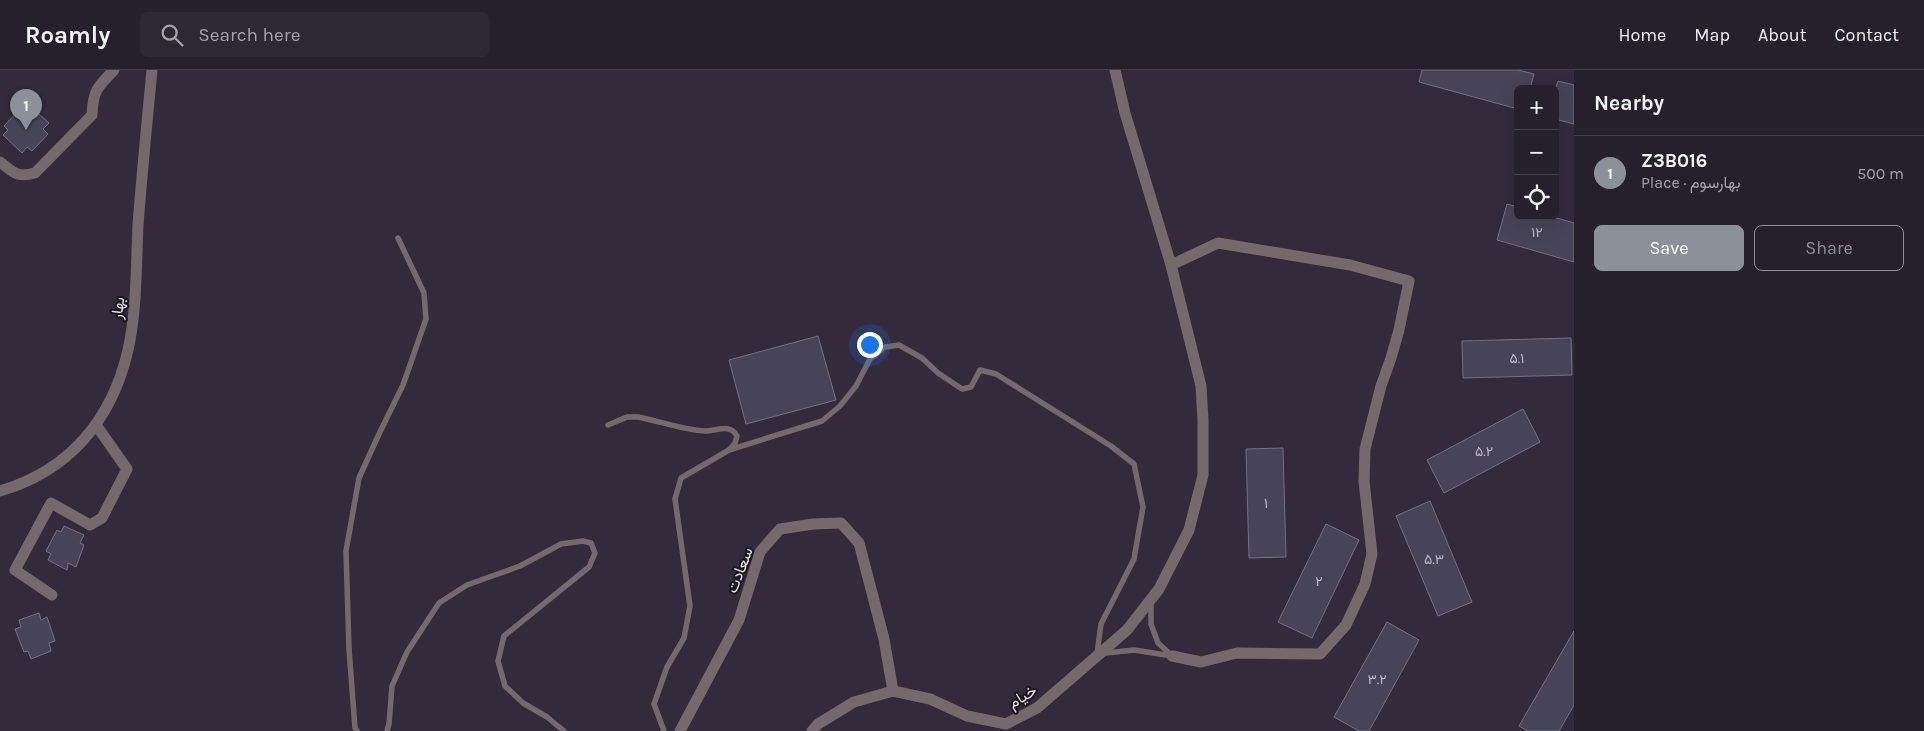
<!DOCTYPE html>
<meta charset="utf-8">
<style>
body{margin:0;font-family:Karla,Vazirmatn,sans-serif;background:#2e2835;color:#f1f3f6}
.controls{position:absolute;right:15px;top:15px;display:grid;overflow:hidden;border-radius:8px;box-shadow:0 5px 20px #0002}
.controls button{width:45px;height:45px;display:grid;place-items:center;padding:0;border:0;border-bottom:1px solid #423e49;background:#26202d;color:#f1f3f6;font:25px sans-serif}
.you{position:absolute;left:869px;top:274px;width:18px;height:18px;margin:-12px;border:4px solid #fff;border-radius:50%;background:#1a73e8;box-shadow:0 0 0 8px #1a73e833}
.badge{display:grid;place-items:center;width:32px;height:32px;border-radius:50%;background:#8c9099;color:#fff;font-size:16px;font-weight:700}
.pin{position:absolute;translate:-50% -41px;filter:drop-shadow(0 1px 2px #0008)}
.pin::after{content:'';position:absolute;top:26px;width:18px;height:15px;background:inherit;clip-path:polygon(0 0,100% 0,50% 100%)}
.list{margin:0;padding:0;list-style:none}
h2{display:flex;justify-content:space-between;align-items:center;height:65px;margin:0;padding:0 20px;font-size:21px}
h2 small{font-size:16px;font-weight:400;color:#a4a3aa}
.list li{display:grid;grid-template-columns:32px 1fr auto;gap:15px;align-items:center;box-sizing:border-box;height:75px;padding:0 20px;border-top:1px solid #423e49}
.list b{display:block;font-size:19px;white-space:nowrap}
.list p{margin:0;font-size:16px;white-space:nowrap;color:#a4a3aa}
.list em{font-size:16px;font-style:normal;color:#a4a3aa}
.actions{display:flex;gap:10px;padding:15px 20px}
.actions a{flex:1;padding:11px 0;border:1px solid #8c9099;border-radius:8px;text-align:center;font-size:18px;color:#8c9099}
.actions .main{background:#8c9099;color:#fff}
.icon{flex:none;width:28px;height:28px;fill:none;stroke:currentColor;stroke-width:2;stroke-linecap:round;stroke-linejoin:round}
.map{position:relative;flex:none;width:1574px;height:661px;overflow:hidden}
header{display:flex;align-items:center;gap:30px;box-sizing:border-box;height:70px;padding:0 25px;background:#26202d;border-bottom:1px solid #423e49}
header strong{font-size:24px}
nav{display:flex;gap:28px;margin-inline-start:auto;font-size:18px}
.search{width:350px;height:45px;background:#2e2835;display:flex;align-items:center;gap:12px;box-sizing:border-box;padding:0 18px;border-radius:8px;color:#a4a3aa;font-size:19px}
main{display:flex}
aside{flex:1;background:#26202d}
.map>svg:first-child{display:block}
</style>
<header>
<strong>Roamly</strong>
<div class="search"><svg class="icon" aria-label="search" viewBox="0 0 24 24"><circle cx="10" cy="10" r="6"/><path d="M15 15l6 6"/></svg>Search here</div>
<nav><a>Home</a><a>Map</a><a>About</a><a>Contact</a></nav>
</header>
<main>
<div class="map">
<svg width="1574" height="661" viewBox="0 0 1574 661">
<rect width="100%" height="100%" fill="#332b3c"/>
<g fill="#474457" stroke="#737185">
<polygon points="1422,0 1518,0 1534,4 1530,19 1518,19 1518,39 1419,12"/>
<polygon points="1558,11 1574,15 1574,54 1555,49 1555,20"/>
<polygon points="30,36 49,53 43,59 48,64 32,81 27,77 22,83 3,65 8,60 4,56 22,37 26,41"/>
<polygon points="1507,134 1518,137 1518,146 1550,146 1574,153 1574,192 1497,170"/>
<polygon points="818,266 836,330 746,354 729,290"/>
<polygon points="1571,268 1572,305 1463,308 1462,271"/>
<polygon points="1523,339 1540,372 1444,423 1427,390"/>
<polygon points="1283,378 1286,487 1249,488 1246,379"/>
<polygon points="1430,431 1472,532 1438,546 1396,446"/>
<polygon points="1326,454 1359,470 1312,568 1278,552"/>
<polygon points="64,456 84,465 80,473 84,475 76,497 68,493 67,500 48,490 51,484 46,481 57,460 61,462"/>
<polygon points="39,543 41,550 47,547 55,571 49,573 51,581 31,589 28,581 24,582 15,559 21,557 19,550"/>
<polygon points="1387,552 1419,570 1369,661 1359,661 1334,647"/>
<polygon points="1574,561 1574,635 1559,661 1528,661 1519,656"/>
</g>
<g fill="none" stroke-linecap="round" stroke-linejoin="round">
<g stroke="#756a6b" stroke-width="5.5">
<path d="M608,355L627,347H638C660,351 682,360 705,361C717,361 730,353 737,366L735,373L729,380L681,408L675,429L690,536L684,568L667,597L654,634L664,661"/>
<polyline points="729,380 822,351 840,336 856,316 870,289 885,277 899,275 922,288 938,303 962,319 971,317 980,300 996,304 1111,376 1134,394 1143,437 1134,489 1101,554 1097,584 1134,580 1172,586"/>
<polyline points="1151,533 1151,554 1158,573 1170,584"/>
<polyline points="357,661 355,658 349,579 346,481 359,408 379,364 403,315 426,249 424,223 398,168"/>
<polyline points="387,661 389,654 392,616 407,582 439,533 467,515 520,496 561,474 583,471 591,473 595,483 589,497 504,566 498,591 505,616 523,633 547,647 564,661"/>
</g>
<g stroke="#756a6b" stroke-width="11">
<path d="M0,92C14,103 17,108 35,103L92,45C93,21 97,17 114,0"/>
<polyline points="1171,195 1218,173 1350,195 1409,211 1399,260 1391,288 1381,316 1365,379 1364,411 1372,484 1365,514 1346,555 1320,584 1237,583 1201,592 1172,586"/>
<path d="M0,421C69,401 112,350 128,280C137,240 136,196 138,155C142,103 147,52 152,0"/>
<polyline points="52,525 15,500 51,433 90,455 102,448 127,399 96,355"/>
<polyline points="680,661 739,550 760,482 780,459 813,454 841,453 859,473 884,569 893,621"/>
<polyline points="812,661 818,654 854,632 893,621 930,629 967,646 1006,654 1037,638 1127,560 1159,519 1189,460 1203,405 1203,350 1201,316 1171,195 1125,43 1115,0"/>
</g>
</g>
<g text-anchor="middle" stroke-width="4" stroke-linejoin="round" paint-order="stroke">
<g font-size="14" fill="#bfbac8">
<text x="1537" y="167">۱۲</text>
<text x="1517" y="293">۵.۱</text>
<text x="1484" y="386">۵.۲</text>
<text x="1266" y="438">۱</text>
<text x="1434" y="494">۵.۳</text>
<text x="1319" y="516">۲</text>
<text x="1377" y="614">۳.۲</text>
</g>
<g font-size="16" fill="#e7e2ee" stroke="#19161d">
<text transform="translate(117 238) rotate(-83)" y="6">بهار</text>
<text transform="translate(739 500) rotate(-69)" y="6">سعادت</text>
<text transform="translate(1022 626) rotate(-32)" y="6">خیام</text>
</g>
</g>
</svg>
<div class="controls">
<button>+</button>
<button>−</button>
<button><svg class="icon" aria-label="locate" viewBox="0 0 24 24"><circle cx="12" cy="12" r="6"/><path d="M12 2v4M12 18v4M2 12h4M18 12h4"/></svg></button>
</div>
<div class="you"></div>
<div class="pin badge" style="left:26px;top:60px">1</div>
</div>
<aside>
<h2>Nearby<small></small></h2>
<ul class="list">
<li><span class="badge">1</span><div><b>Z3B016</b><p>Place · بهارسوم</p></div><em>500 m</em></li>
</ul>
<div class="actions"><a class="main">Save</a><a>Share</a></div>
</aside>
</main>
